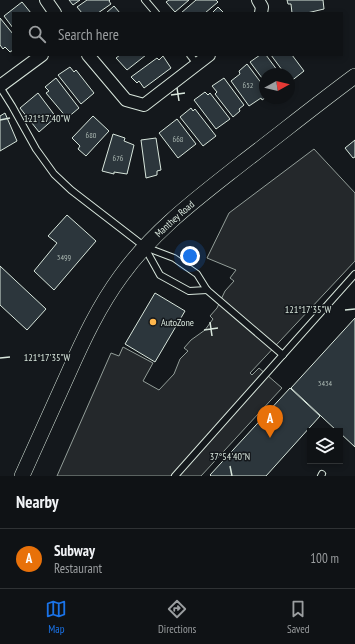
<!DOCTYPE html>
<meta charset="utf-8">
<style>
body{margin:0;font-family:"PT Sans Narrow",sans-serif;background:#181b1e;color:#f1f3f6}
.controls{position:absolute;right:12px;bottom:12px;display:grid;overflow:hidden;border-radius:0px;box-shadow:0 2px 6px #0003}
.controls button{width:36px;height:36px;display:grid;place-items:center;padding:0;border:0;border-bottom:1px solid #2f3234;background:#0f1215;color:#f1f3f6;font:20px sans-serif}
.compass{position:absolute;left:259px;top:68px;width:36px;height:36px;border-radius:50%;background:#0f1215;box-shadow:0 2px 6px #0003;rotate:82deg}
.you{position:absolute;left:190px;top:256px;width:14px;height:14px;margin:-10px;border:3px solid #fff;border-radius:50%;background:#1a73e8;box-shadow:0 0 0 6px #1a73e833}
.badge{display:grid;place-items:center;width:26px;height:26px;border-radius:50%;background:#1a73e8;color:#fff;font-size:13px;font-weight:700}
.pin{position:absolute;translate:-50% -33px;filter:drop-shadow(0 1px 2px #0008)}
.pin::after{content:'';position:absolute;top:21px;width:14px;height:12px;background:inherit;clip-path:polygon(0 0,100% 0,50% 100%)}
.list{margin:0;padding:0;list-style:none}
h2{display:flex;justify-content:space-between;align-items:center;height:52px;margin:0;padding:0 16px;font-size:17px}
h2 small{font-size:13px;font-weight:400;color:#9b9ea0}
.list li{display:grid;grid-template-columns:26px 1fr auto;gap:12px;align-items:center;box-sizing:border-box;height:60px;padding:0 16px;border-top:1px solid #2f3234}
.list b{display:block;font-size:15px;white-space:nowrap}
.list p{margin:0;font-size:13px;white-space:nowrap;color:#9b9ea0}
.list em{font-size:13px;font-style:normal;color:#9b9ea0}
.icon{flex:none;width:22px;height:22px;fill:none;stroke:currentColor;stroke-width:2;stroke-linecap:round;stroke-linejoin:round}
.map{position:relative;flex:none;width:355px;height:476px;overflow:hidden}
.search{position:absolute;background:#0f1215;box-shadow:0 2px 6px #0003;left:12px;right:12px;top:12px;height:44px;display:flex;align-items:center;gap:10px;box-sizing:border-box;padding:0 14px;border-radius:0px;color:#9b9ea0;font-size:15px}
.sheet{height:112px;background:#0f1215}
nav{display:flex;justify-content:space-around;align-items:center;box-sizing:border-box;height:56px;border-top:1px solid #2f3234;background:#0f1215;font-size:11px;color:#9b9ea0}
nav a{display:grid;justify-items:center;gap:2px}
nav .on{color:#1a73e8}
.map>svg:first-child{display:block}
</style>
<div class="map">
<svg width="355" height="476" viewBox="0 0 355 476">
<rect width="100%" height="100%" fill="#14181c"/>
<polygon fill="#24282b" stroke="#939e99" points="314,149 355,193 355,261 250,373 252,375 259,368 282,388 201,476 57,476 111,353 119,356 123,347 153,363 143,381 159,390 174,374 180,359 188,351 184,348 191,340 205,330 213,319 210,316 217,308 225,291 234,281 230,278 236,270 207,258 229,213"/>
<g fill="#2c363c" stroke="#d8e6dc">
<polygon points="69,0 80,0 73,5"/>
<polygon points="87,0 110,0 109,1 111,4 98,13 82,13 77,7"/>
<polygon points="169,0 189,0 175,12 166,2"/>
<polygon points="196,0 216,0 218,2 205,13 181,13"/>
<polygon points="287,0 323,0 324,9 307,13 292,13 291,4 288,4"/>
<polygon points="22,2 31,13 13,13 13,28 4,16"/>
<polygon points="114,6 120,13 106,13"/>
<polygon points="218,7 224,13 212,13"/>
<polygon points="0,18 13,34 13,50 10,52 5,47 3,49 0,45"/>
<polygon points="120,55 146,55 127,70 116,58"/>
<polygon points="260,55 266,55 280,74 265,74 265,82 250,62"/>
<polygon points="271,55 292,55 304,71 290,82 289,80 289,74 285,74"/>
<polygon points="163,56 171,68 144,88 139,81 137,83 131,77 157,58 159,60"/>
<polygon points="247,64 265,88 265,98 262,100 261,98 249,106 231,81 240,74 239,71"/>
<polygon points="70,67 74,72 76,70 94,93 81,104 58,75"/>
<polygon points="56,78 79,108 67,118 46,93 49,91 45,87"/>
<polygon points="224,78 244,105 239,109 240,111 233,117 215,94 217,92 212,86"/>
<polygon points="205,92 208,95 210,93 230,119 216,129 194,100"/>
<polygon points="38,93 56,117 39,132 20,108"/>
<polygon points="191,108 193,111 195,109 216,136 203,146 180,117"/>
<polygon points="5,113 17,141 0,151 0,116"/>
<polygon points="93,116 109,131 86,156 78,149 80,146 72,138"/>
<polygon points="177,119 196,144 178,158 159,133"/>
<polygon points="113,134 125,138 124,141 134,145 127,174 114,172 114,174 102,171"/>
<polygon points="156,138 161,170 157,171 157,175 146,178 141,140"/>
<polygon points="355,140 355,157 353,158 345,148"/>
<polygon points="67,215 96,241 54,290 34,271 57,243 48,236"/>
<polygon points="0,266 46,309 27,330 0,305"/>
<polygon points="155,293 185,311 155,362 125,344"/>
<polygon points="355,318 355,447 340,433 340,431 337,431 291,388"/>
<polygon points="290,388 320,416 266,476 211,476 210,475"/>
</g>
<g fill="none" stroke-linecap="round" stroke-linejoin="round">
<g stroke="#d8e6dc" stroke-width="8">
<g id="service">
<polyline points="145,0 156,13"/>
<polyline points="190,55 197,64"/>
<polyline points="0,87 12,106 36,149 54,174 71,190 145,247 174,258 197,274 207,290 283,355"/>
<polyline points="145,248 160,275 189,291 207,290"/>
<polyline points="175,476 355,274"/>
<polyline points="321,476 322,474"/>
</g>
</g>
<g stroke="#d8e6dc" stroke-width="14">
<g id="minor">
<polyline points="46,0 55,13"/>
<polyline points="258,0 262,7 261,13"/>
<polyline points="88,55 126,100 144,105 209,55"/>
<polyline points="0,86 42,55"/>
</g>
</g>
<g stroke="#d8e6dc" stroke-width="16">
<g id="tertiary">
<path id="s1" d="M22,476C37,442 53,408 68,374C83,340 99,306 121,276C154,230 199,197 242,163C280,134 317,104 355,76"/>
</g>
</g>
<use href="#service" stroke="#14181c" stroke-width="6"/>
<use href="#minor" stroke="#14181c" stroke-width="12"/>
<use href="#tertiary" stroke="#14181c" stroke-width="15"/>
</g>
<path fill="none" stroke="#d8e6dc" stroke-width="1.5" d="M177,88L179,101M171,95L185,93M0,120L10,118M345,310L355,309M210,322L212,336M204,330L218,328M0,358L10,357M230,466L232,476"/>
<circle fill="#ffb74d" stroke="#14181c" stroke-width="1.5" cx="153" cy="322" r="4"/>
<g text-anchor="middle" stroke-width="3" stroke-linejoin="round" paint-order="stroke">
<g font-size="8" fill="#adbab4">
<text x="248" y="88">652</text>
<text x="91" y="138">680</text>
<text x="178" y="142">668</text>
<text x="118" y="161">676</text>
<text x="64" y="260">3499</text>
<text x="325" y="386">3434</text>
</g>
<g font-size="10" fill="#d8e6dc" stroke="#14181c">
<text dy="4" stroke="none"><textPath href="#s1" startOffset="302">Manthey Road</textPath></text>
</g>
<g font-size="10" fill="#d8e6dc" stroke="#14181c" text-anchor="start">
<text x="161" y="326">AutoZone</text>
</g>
</g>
<g font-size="10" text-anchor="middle" fill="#d8e6dc" stroke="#14181c" stroke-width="3" stroke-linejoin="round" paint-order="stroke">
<text x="47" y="122">121°17'40"W</text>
<text x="308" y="313">121°17'35"W</text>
<text x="47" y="361">121°17'35"W</text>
<text x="230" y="460">37°54'40"N</text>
</g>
</svg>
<div class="controls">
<button><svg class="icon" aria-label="layers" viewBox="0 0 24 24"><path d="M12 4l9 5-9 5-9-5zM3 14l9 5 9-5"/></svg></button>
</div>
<svg class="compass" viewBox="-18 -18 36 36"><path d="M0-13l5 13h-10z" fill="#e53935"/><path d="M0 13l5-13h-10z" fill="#9b9ea0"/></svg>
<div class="you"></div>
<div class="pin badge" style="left:270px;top:438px;background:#e8710a">A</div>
<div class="search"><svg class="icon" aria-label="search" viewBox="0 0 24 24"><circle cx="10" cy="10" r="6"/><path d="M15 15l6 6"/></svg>Search here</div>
</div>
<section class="sheet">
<h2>Nearby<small></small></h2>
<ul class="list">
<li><span class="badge" style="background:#e8710a">A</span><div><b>Subway</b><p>Restaurant</p></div><em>100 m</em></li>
</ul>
</section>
<nav>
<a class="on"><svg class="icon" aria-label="map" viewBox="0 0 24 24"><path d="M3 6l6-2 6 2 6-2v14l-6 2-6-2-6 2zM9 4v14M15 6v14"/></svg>Map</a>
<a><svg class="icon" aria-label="directions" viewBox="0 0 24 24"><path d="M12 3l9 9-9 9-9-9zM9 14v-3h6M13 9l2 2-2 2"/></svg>Directions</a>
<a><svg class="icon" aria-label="saved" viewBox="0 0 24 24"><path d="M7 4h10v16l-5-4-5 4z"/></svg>Saved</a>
</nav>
